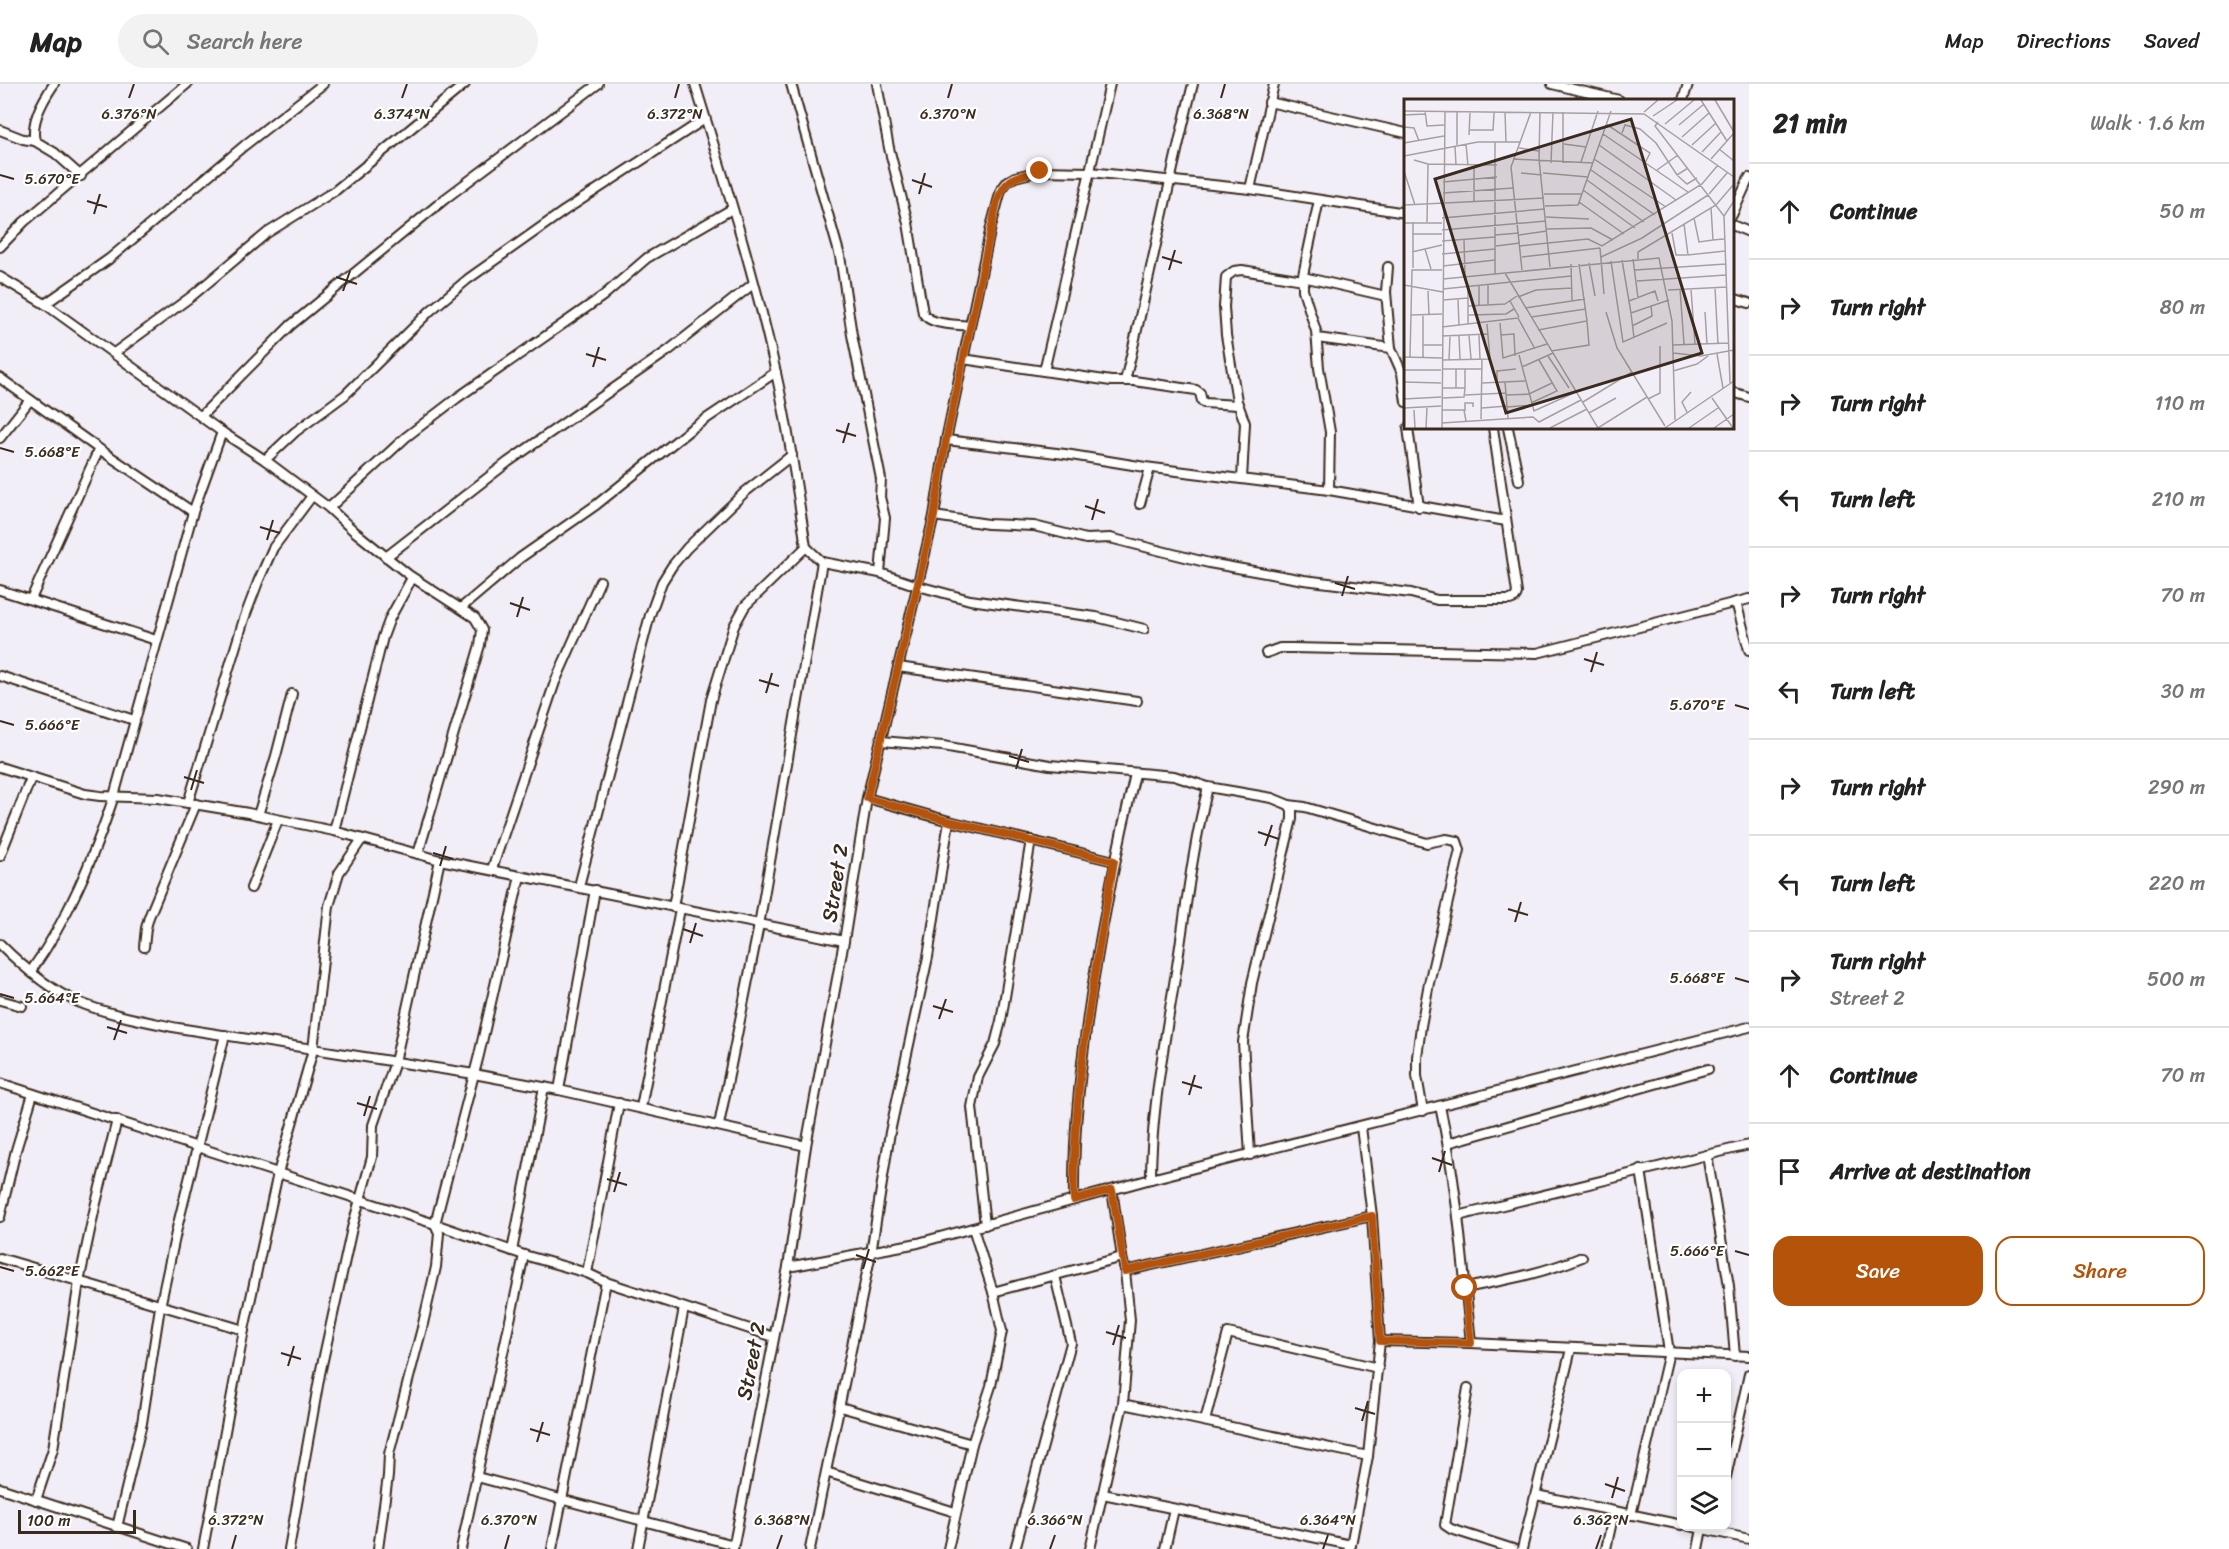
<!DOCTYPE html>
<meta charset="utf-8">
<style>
body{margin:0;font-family:Sriracha,sans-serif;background:#f2f2f2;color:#222}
.controls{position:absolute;right:18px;bottom:18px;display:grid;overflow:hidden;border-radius:12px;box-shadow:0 3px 9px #0003}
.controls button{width:54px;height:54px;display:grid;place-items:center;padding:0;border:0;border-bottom:2px solid #e0e0e0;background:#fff;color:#222;font:30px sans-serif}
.scale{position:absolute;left:18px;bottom:15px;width:118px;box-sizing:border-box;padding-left:6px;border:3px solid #3b2a1e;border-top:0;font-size:16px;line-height:21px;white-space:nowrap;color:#3b2a1e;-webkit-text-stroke:4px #fff;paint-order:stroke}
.stop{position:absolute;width:18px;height:18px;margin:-14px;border:4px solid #b45309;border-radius:50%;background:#fff}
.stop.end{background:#b45309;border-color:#fff;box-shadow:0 2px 6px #0008}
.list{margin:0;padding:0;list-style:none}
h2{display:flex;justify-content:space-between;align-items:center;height:78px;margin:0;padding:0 24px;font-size:26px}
h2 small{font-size:20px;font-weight:400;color:#767676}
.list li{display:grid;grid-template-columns:39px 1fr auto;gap:18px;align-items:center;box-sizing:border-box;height:96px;padding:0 24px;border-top:2px solid #e0e0e0}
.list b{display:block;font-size:22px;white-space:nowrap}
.list p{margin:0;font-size:20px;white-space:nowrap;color:#767676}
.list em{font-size:20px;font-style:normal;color:#767676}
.actions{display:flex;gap:12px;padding:18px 24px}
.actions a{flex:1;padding:14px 0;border:2px solid #b45309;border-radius:18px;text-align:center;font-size:21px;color:#b45309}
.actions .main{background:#b45309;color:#fff}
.icon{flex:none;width:33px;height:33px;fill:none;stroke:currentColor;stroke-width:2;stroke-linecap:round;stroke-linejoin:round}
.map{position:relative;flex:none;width:1749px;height:1465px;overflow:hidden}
header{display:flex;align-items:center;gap:36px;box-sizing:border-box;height:84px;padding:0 30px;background:#fff;border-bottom:2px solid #e0e0e0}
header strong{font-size:28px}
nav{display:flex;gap:33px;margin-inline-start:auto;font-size:21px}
.search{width:420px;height:54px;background:#f2f2f2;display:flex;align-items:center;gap:15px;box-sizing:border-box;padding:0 21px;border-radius:33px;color:#767676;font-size:22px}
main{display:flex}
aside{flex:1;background:#fff}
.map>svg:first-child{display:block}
</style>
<header>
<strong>Map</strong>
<div class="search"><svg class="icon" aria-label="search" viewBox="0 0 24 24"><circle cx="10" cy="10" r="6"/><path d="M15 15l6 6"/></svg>Search here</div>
<nav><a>Map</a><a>Directions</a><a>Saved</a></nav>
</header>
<main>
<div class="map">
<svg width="1749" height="1465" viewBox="0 0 1749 1465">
<rect width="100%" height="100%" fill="#f1eef7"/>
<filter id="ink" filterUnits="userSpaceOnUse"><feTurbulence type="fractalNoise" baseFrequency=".0167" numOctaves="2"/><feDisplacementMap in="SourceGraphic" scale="12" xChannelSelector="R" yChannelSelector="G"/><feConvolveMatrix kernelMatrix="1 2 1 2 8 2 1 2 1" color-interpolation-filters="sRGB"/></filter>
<g filter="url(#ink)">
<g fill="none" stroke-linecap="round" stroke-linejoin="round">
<g stroke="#3b2a1e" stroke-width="12">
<g id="minor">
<path d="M54,0C43,16 30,38 35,57L55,69L81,92"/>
<polyline points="791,0 840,172 852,251 881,395 880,413 885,434 880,489"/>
<path d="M877,0L889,64L908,139L923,229C931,242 957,240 970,242"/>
<polyline points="1552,0 1619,16"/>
<polyline points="1683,16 1688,0"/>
<polyline points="1269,18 1406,49"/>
<polyline points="0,46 23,55 35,57"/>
<polyline points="1250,105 1274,0"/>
<polyline points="1732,131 1749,94"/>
<polyline points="1732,141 1749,148"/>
<polyline points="0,163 24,138 187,0"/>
<polyline points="1388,183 1386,208 1391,264"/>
<polyline points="0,193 45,220 222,348 265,376 329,424 354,447 409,491 475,534 482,546 480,561 418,770"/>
<polyline points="1303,193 1386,212"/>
<polyline points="1732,214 1749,219"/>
<polyline points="45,220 109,175 245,61 323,0"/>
<polyline points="1317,254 1391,264 1402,289 1406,318"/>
<polyline points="114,269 192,212 267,149 336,106 465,0"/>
<polyline points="963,275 1111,297 1134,297 1196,306 1200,309 1202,317 1204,319 1238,321"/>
<polyline points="1044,287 1110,0"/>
<polyline points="0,294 99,365 193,428"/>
<path d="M1125,297C1149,198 1168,99 1193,0"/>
<polyline points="1732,308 1749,313"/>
<polyline points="201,332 291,241 446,114 598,0"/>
<polyline points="1408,344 1419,423"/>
<polyline points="1508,344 1519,396"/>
<polyline points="0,354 30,316"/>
<polyline points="946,356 1065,370 1145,383 1329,406 1330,348 1319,284 1316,247 1303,206 1303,191 1319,116"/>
<polyline points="265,376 295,348 345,311 430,227 468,195 564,127 705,35"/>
<polyline points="1242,395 1245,339 1237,317 1226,251 1224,223 1226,193 1234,187 1242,186 1303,196"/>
<polyline points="1329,406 1506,437"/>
<polyline points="1140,420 1150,384"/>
<polyline points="329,424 406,353 457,314 603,212 647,174 732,125"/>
<polyline points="934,432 988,440 1034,442 1086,455 1110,454 1209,479 1304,496 1411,509 1437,516 1510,516 1515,514 1517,509 1493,344"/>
<polyline points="806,463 822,478 880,489 918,502 970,516 1096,533 1144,545"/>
<polyline points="386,473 508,378 669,266 753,200"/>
<polyline points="0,506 156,556"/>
<polyline points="31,515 99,365"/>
<polyline points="1736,518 1749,566"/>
<polyline points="461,524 520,474 596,421 691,345 776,288"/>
<polyline points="1266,569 1280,564 1292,564 1537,569 1749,515"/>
<polyline points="898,583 1137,617"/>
<polyline points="0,592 134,636"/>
<polyline points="881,657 943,662 1050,681 1174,692 1208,703 1272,714 1289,721 1292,726 1292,735 1252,899 1243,958 1250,1071"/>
<polyline points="0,683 85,710 100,712 158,714 248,729 334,747 440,776 844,857"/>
<polyline points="867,714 949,737 1114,777"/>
<polyline points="188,719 244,535 258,498 273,464 312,412"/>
<polyline points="1289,721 1305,723 1427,759 1446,755 1457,757 1460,766 1429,899 1421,942 1417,973 1417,992 1423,1027"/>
<polyline points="258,731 276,672 292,610"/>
<polyline points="334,747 383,553 390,534 412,494"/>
<polyline points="0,772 31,694"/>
<polyline points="492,785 555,598 600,497"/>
<polyline points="579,802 650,531 662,498 672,482 687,464 745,408 792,371"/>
<polyline points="251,804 278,736"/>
<path d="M673,823L711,616L734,542L745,522L806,463C797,405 789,346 776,289C755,191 724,95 695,0"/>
<path d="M0,860C22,882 49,906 78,918C110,931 145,937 178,944L474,990L559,1006L806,1062"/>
<polyline points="144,863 146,844 149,833 196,720"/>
<path d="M31,887C69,834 93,774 114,712L193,428L222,348"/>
<polyline points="0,916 22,922"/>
<polyline points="0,999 435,1140 524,1171 587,1189 606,1198 774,1253"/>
<polyline points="559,1006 595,806"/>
<path d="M1440,1022C1457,1100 1463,1180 1471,1259"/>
<polyline points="641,1023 680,825"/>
<polyline points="719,1041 759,841 822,478"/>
<polyline points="1448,1059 1708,985"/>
<polyline points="1707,1071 1749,1061"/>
<path d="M1151,1095C1151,1027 1166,950 1177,882C1186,823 1193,762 1208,703"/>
<polyline points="1112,1106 1122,1173"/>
<path d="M1074,1116C1073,1046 1081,979 1091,911C1103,835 1117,764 1135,690"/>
<polyline points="1458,1132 1707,1071 1729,1202 1735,1272"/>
<polyline points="0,1133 16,1066 33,1010"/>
<polyline points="985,1141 972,1023 978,993 995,960 1001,937 1031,756"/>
<polyline points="512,1167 544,1003"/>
<polyline points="0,1174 244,1246"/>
<polyline points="788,1183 918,1159 1151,1095 1749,943"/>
<polyline points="587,1189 619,1019"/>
<path d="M1465,1204C1505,1196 1544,1189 1582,1173"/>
<polyline points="993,1208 1122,1173 1125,1187"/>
<polyline points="1380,1257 1471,1259 1749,1272"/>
<polyline points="1468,1304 1445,1441 1451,1445 1513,1465"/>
<polyline points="1123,1320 1368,1372 1380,1257 1372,1132 1361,1043"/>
<polyline points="840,1323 972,1360"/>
<polyline points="1205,1337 1228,1249 1378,1284"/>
<polyline points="826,1388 955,1428"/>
<polyline points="477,1393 734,1461"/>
<polyline points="1726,1393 1749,1290"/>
<polyline points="0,1404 187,1465"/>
<polyline points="1103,1410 1351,1461 1349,1465"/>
<polyline points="1536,1411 1682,1441"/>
<polyline points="36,1416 53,1365 79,1198 95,1123 117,1036"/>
<polyline points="1631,1431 1669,1268 1641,1086"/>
<polyline points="1689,1442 1749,1455"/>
<polyline points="117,1443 142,1339 160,1223 177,1144 225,951"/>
<polyline points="1351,1461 1368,1372"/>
<polyline points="203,1465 244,1246 278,1089 313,966 329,822 339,789 362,755"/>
<polyline points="289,1465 320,1290 352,1144 372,1073 373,1041 395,978 440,776"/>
<polyline points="378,1465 388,1392 389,1370 422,1244 436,1183 439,1149 435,1140 479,971 520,792"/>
<polyline points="461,1465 524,1171"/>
<polyline points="552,1465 606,1198"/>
<polyline points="638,1465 684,1224"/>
<polyline points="733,1465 788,1183 806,1062 844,857 867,714 934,432 946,356 991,143 1001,106 1008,97 1015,93 1040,87 1090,88 1250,105 1406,129"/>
<polyline points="810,1465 871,1169 890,1048 928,873 949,737"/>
<polyline points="948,1465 972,1360 991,1302 1002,1247 993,1208 973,1144"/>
<polyline points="1015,1465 1071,1259 1055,1192"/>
<polyline points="1090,1465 1123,1320 1130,1236 1125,1187 1372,1132"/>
<polyline points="1165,1465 1174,1425"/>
<polyline points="1522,1465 1571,1265"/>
<polyline points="1606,1465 1614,1428"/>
<polyline points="1698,1465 1702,1445"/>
</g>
</g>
<use href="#minor" stroke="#fff" stroke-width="8"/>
</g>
</g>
<g fill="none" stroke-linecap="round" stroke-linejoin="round" filter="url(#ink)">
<path stroke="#b45309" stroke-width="8" d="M1040,87C1016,93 1006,92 997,118L946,356L934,432L867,714L949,737L1114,777C1095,889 1072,1002 1074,1116L1112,1106L1125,1187L1372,1132L1380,1257L1471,1259L1465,1204"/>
</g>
<path fill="none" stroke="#3b2a1e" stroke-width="2" d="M129,14L134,0M402,14L407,0M675,14L679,0M948,14L952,0M1221,14L1225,0M0,91L14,95M912,96L932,103M919,110L925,89M87,117L107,123M94,130L100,110M1162,173L1182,179M1169,186L1175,166M336,193L357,200M343,207L350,187M586,270L606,276M593,283L599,263M836,346L856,352M843,359L849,339M0,364L14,368M1085,422L1105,429M1092,436L1098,415M260,443L280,449M267,456L273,436M1335,499L1355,505M1342,512L1348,492M510,519L530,526M517,533L523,513M1584,575L1604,581M1591,588L1597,568M759,596L779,602M766,609L772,589M1735,621L1749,625M0,637L14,641M1009,672L1029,678M1016,685L1022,665M184,693L204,699M191,706L197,686M1258,748L1279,755M1265,762L1272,741M433,769L453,775M440,782L446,762M1508,825L1528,831M1515,838L1521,818M683,845L703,852M690,859L696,839M1735,894L1749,898M0,910L14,914M933,922L953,928M939,935L946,915M107,943L127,949M114,956L121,936M1182,998L1202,1004M1189,1011L1195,991M357,1019L377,1025M364,1032L370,1012M1432,1074L1452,1081M1439,1088L1445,1067M607,1095L627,1101M614,1108L620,1088M1735,1167L1749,1171M856,1171L876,1178M0,1183L14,1187M863,1185L869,1165M1106,1248L1126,1254M1113,1261L1119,1241M281,1269L301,1275M288,1282L294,1262M1355,1324L1375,1330M1362,1337L1368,1317M530,1345L550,1351M537,1358L543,1338M1605,1400L1625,1407M1612,1414L1618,1393M232,1465L236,1451M505,1465L509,1451M777,1465L782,1451M1050,1465L1055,1451M1323,1465L1328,1451M1596,1465L1601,1451"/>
<g text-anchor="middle" stroke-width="4.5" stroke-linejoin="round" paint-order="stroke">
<g font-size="21" fill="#3b2a1e" stroke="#fff">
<text transform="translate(835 799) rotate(-81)" y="7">Street 2</text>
<text transform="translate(751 1277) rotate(-79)" y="7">Street 2</text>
</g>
</g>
<g transform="translate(1404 15)">
<rect width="330" height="330" fill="#f1eef7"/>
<path fill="none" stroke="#a8a0a0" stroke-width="1.5" d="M297,1L323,42M311,1L330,33M0,12L240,15L330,78M21,12L23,27L40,26M53,13V46M101,13L102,43M136,13L135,60L146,168M240,13L254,1M0,16L21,15M249,17L273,1M254,23L251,27L320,117L326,284M202,25L246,54L241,64M261,25L290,1M275,26L300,5M0,28L10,29L15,42M66,31H89L90,14M218,34L221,26L236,30L252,44L273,76L284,69M199,35L284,93M65,36L66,13M278,38L305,14M0,44L40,37M62,45L64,67M160,45L182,48M195,46L272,101M288,46L312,24M51,47L52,66M115,49L135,52M315,50L330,62M298,53L317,33M0,57L74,43H117M109,60L189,64M190,60L262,108M307,60L330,34M10,61L24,65L93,66M177,63L194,12M147,64L149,13M159,64V13M70,67V103M187,71L251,116M253,71L274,56M0,72L11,106M117,74L138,76M139,74L184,78M274,77L283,85L293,79M183,81L240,123M39,83L93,78M179,91L231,129M39,94L109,89M140,95H177M305,95L323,74M175,103L220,135M0,106L140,99M141,107L174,106L207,12M307,109L309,141L320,140M320,117L330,102M142,118L185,120M38,119L141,110M290,119L295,143L309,141M9,123V169M23,123L24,65M0,124H38M280,125L284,156L321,152M143,130L187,129L209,141M38,131L142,122M268,134L272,156H283M8,135H38M91,136L115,134M115,136L143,132M60,141L61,178M38,142L91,138M144,144L184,140L198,147L298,85L314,66M92,147L116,144M116,147L144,144M196,149L200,195M21,150L27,170M8,153L38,146M38,155L91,150M118,158L196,149M197,158L238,139L304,96M229,160L234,199M234,160V153L312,106L330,85M218,161L227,214L265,201M207,162L219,243L263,224M185,164L191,197M167,165L168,201M39,167L91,161M118,171L107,68L127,13M231,171L322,165M101,174L194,329L243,298M91,175V43M39,180L255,159L268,222L271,321M233,182L322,176M0,186L39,193M84,186V205M64,188V226M311,189L314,245M39,190L167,177M276,190L280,245M287,190L291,245M264,191L323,188M24,192L25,216M114,198L132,191L168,189M54,200L55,227M39,201L64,199M106,202L115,218M225,202L251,192L254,202M75,206V187M64,207L101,205L113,197M121,209L181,200M202,213L213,249L261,327M301,213L303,245M227,214L230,239M7,216L38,215M19,216V258M65,216L102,215L110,210M127,218L182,210M96,224L99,259L143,245M228,227L248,217L247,206M38,228L114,219L131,250M134,231L183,222L175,165M65,236L67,260M75,236L76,260M97,236L110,235L111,257M38,237L84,235M55,237L56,260M19,246H38M269,246L325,244M147,252L185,246L183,222M269,254L297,257L330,251M313,255L319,289M115,256L130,312L172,293M144,257L165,289M0,258L38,259M6,258L8,171H38M38,261L86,260L83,225M45,261L46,237M118,268L149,254M38,270H78M52,270V289M0,271H37M269,272L293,265L304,257M0,283L37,284M93,283V272L112,270M101,283L104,319M78,284L121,282M38,289H61V270M61,296L102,294M102,296L125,295L148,284M38,299L60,298L61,289M308,299L329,329M0,300L37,298M244,300L256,294V247M179,303L228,273M127,304L153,292L135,261M103,308L128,306M0,309L37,307M78,309L103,307M10,311L11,329M38,311H60L62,322M61,312V304H69V308M283,313L278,303L287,293M185,314L212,299M77,320L78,260M38,324L129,318L135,323L177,301M22,329L23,309M38,329L41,13M146,329L183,310M261,329L330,282M285,329L314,309M310,329L330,315"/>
<path fill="#3b2a1e" fill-opacity="0.15" stroke="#3b2a1e" stroke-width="3" d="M227,20L298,254L102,314L31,80Z"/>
<rect width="330" height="330" fill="none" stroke="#3b2a1e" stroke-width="3"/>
</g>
<g font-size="15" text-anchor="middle" fill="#3b2a1e" stroke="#fff" stroke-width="4.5" stroke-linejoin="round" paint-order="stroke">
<text x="129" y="35">6.376°N</text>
<text x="402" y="35">6.374°N</text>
<text x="675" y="35">6.372°N</text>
<text x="948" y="35">6.370°N</text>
<text x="1221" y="35">6.368°N</text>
<text x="52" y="100">5.670°E</text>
<text x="52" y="373">5.668°E</text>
<text x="1697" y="626">5.670°E</text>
<text x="52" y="646">5.666°E</text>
<text x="1697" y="899">5.668°E</text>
<text x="52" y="919">5.664°E</text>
<text x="1697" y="1172">5.666°E</text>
<text x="52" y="1192">5.662°E</text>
<text x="236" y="1441">6.372°N</text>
<text x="509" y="1441">6.370°N</text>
<text x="782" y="1441">6.368°N</text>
<text x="1055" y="1441">6.366°N</text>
<text x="1328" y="1441">6.364°N</text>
<text x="1601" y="1441">6.362°N</text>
</g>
</svg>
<div class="controls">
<button>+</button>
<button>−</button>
<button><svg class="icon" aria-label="layers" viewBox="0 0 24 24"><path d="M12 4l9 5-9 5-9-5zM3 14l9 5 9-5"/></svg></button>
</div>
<div class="scale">100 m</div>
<div class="stop" style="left:1465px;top:1204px"></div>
<div class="stop end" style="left:1040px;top:87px"></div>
</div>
<aside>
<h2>21 min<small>Walk · 1.6 km</small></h2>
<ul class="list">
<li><svg class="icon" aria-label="ahead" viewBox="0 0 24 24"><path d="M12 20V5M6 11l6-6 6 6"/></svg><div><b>Continue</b></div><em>50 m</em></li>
<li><svg class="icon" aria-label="right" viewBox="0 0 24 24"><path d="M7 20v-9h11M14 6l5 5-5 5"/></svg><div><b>Turn right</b></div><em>80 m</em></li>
<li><svg class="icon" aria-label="right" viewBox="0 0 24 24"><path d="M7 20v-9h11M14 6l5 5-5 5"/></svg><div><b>Turn right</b></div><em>110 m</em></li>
<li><svg class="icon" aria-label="left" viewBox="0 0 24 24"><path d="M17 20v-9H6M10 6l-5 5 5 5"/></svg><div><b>Turn left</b></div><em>210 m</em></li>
<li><svg class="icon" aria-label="right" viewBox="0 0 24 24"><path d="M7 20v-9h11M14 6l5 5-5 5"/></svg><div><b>Turn right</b></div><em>70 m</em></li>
<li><svg class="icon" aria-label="left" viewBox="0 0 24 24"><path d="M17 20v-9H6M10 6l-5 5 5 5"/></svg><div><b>Turn left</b></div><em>30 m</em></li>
<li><svg class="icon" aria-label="right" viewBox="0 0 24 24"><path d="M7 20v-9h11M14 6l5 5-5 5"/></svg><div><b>Turn right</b></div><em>290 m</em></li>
<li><svg class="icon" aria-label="left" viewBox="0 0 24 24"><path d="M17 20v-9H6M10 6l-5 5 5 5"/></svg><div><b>Turn left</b></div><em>220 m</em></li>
<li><svg class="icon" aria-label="right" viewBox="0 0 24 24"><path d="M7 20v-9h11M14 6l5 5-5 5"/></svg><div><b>Turn right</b><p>Street 2</p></div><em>500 m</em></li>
<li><svg class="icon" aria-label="ahead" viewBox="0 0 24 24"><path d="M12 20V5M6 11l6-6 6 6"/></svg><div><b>Continue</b></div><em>70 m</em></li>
<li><svg class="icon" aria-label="arrive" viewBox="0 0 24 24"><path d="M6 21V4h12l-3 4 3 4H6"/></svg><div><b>Arrive at destination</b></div></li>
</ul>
<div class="actions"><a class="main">Save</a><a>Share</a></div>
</aside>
</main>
